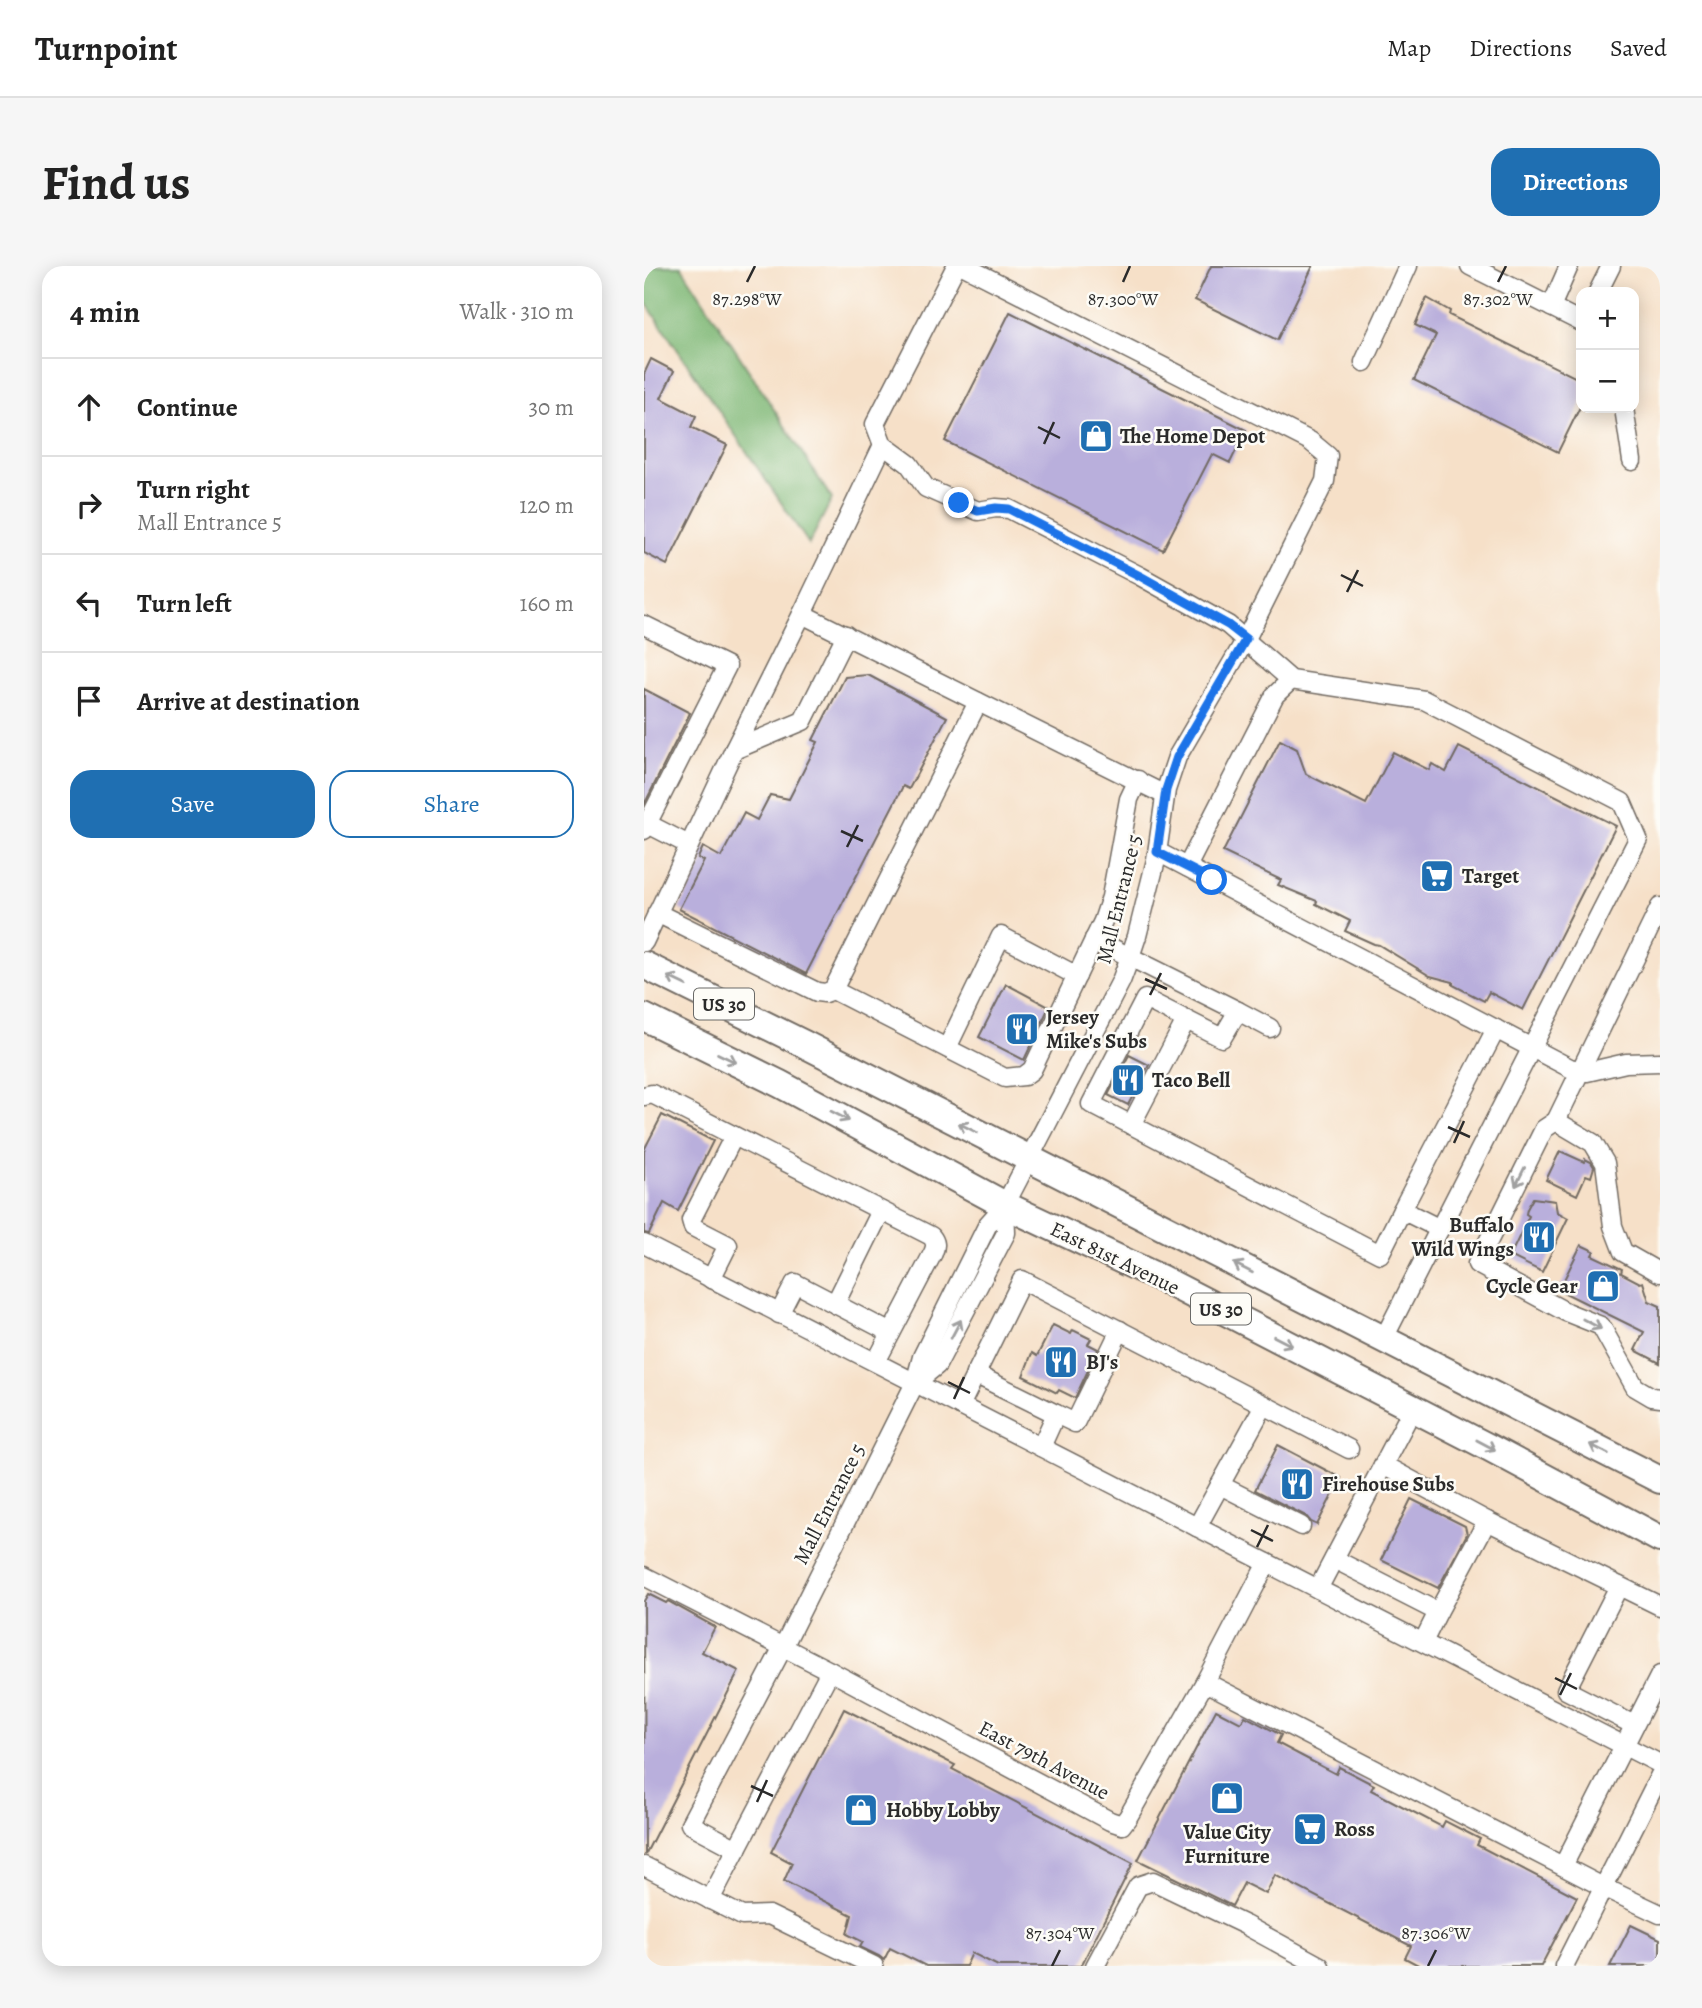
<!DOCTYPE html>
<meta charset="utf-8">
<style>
body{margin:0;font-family:Alegreya,serif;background:#f6f6f6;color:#222}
.controls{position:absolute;right:21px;top:21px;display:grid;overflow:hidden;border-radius:14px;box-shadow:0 4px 18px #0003}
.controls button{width:63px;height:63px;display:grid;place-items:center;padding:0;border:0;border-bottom:2px solid #e0e0e0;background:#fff;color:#222;font:35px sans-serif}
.stop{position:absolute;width:21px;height:21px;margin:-16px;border:5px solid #1a73e8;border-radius:50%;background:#fff}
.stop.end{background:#1a73e8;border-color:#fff;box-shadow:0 2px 7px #0008}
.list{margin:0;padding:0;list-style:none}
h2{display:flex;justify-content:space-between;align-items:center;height:91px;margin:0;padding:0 28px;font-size:30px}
h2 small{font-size:23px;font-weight:400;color:#767676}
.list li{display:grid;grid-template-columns:46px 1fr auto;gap:21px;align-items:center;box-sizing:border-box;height:98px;padding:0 28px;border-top:2px solid #e0e0e0}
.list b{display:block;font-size:26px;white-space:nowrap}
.list p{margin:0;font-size:23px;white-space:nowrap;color:#767676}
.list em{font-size:23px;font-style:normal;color:#767676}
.actions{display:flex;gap:14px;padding:21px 28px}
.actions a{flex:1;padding:16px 0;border:2px solid #1f6fb2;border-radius:21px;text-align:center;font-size:24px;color:#1f6fb2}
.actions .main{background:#1f6fb2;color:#fff}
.icon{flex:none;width:38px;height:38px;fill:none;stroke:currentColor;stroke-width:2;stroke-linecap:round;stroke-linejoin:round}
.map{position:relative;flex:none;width:1016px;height:1700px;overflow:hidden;border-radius:21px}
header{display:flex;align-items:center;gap:42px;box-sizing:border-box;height:98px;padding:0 35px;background:#fff;border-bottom:2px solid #e0e0e0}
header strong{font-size:33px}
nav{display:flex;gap:38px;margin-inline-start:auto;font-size:24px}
.intro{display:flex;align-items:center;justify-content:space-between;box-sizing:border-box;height:168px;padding:0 42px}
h1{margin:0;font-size:49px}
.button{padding:18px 32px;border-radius:21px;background:#1f6fb2;color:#fff;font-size:24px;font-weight:700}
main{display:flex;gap:42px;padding:0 42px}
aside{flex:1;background:#fff;border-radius:21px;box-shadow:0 4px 18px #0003}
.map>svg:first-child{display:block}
</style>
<header>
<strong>Turnpoint</strong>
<nav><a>Map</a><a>Directions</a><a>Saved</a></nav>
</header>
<div class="intro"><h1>Find us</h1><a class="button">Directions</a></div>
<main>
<aside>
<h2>4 min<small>Walk · 310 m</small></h2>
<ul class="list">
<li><svg class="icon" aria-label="ahead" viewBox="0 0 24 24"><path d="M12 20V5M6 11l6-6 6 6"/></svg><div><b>Continue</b></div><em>30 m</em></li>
<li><svg class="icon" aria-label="right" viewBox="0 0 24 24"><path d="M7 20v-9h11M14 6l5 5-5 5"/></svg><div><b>Turn right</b><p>Mall Entrance 5</p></div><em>120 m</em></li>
<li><svg class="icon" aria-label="left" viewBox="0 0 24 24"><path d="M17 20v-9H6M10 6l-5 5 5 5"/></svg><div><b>Turn left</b></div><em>160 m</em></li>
<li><svg class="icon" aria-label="arrive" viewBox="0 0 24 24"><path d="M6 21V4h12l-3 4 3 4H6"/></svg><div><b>Arrive at destination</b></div></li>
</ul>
<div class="actions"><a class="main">Save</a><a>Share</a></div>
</aside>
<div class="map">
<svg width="1016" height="1700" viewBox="0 0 1016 1700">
<rect width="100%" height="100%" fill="#fdfcf7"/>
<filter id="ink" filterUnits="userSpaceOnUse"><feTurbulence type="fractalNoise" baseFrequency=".0143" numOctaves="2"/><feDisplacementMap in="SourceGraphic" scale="14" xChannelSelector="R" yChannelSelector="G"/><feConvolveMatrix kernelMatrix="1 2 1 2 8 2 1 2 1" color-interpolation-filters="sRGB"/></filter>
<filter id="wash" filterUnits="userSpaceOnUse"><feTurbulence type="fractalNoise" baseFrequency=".00686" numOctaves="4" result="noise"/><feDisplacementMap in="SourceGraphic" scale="28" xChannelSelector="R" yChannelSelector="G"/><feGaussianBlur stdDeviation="1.57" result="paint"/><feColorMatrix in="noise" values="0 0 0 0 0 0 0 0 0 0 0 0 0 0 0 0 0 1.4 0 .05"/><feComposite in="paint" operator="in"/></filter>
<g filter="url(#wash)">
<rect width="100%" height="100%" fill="#f6e0c8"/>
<polygon fill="#7fb876" stroke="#557250" stroke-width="2" points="0,0 37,0 188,233 165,278 0,34"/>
<g id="blocks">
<g fill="#b9afdc">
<polygon points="567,0 669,0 633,74 551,34"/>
<polygon points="783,32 806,45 805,49 937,114 937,139 914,186 770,114 792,69 771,59"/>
<polygon points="366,46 602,164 586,197 568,188 519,284 301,175"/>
<polygon points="7,93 30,105 17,132 52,150 47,161 83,179 23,299 0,287 0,108"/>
<polygon points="224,409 303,451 265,523 259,520 162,708 35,643 60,595 54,592 59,581 77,591 100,547 113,554 126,529 145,533 174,476 169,474 201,411"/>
<polygon points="0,423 46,447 0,539"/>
<polygon points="636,474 653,483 662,508 722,538 749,486 785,504 788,498 802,506 815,481 972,560 879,744 845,726 840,735 809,719 809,716 786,710 735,679 730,678 701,665 706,655 672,638 673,635 634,619 637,614 579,586"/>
<polygon points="362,718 405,741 380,794 335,771"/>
<polygon points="485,789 505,799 484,839 464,829"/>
<polygon points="18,849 69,875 34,945 20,937 5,968 0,967 0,884"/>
<polygon points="916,885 940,896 941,893 947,896 950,901 947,911 942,909 933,929 902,914"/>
<polygon points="889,932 911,935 913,946 924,952 898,1006 866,990 885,950 882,948 883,943"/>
<polygon points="937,979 950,985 948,989 978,1003 977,1007 996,1017 999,1016 1005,1035 1016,1040 1016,1097 991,1084 1000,1066 915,1024"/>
<polygon points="409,1059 427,1068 429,1064 447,1073 444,1078 454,1083 431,1132 415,1124 413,1127 379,1110 388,1087 393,1090"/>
<polygon points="634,1179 697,1212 673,1259 667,1256 662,1250 611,1224"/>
<polygon points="767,1233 821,1260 823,1268 794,1322 737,1294"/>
<polygon points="4,1328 22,1337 24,1335 71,1361 58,1386 95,1405 1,1589 0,1335"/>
<polygon points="200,1443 311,1499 308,1503 489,1597 437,1700 354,1700 328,1687 322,1700 282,1700 246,1682 240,1694 235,1690 216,1681 219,1676 203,1668 208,1649 140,1615 148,1597 127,1586"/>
<polygon points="572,1444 597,1457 601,1450 637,1469 633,1477 692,1508 695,1501 730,1519 727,1524 798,1561 801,1555 836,1573 833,1579 933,1631 897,1700 776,1700 761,1692 767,1680 631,1609 622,1628 600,1617 588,1640 494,1594"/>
<polygon points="987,1659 1016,1673 1016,1700 966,1700"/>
</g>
</g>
</g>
<g filter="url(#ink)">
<use href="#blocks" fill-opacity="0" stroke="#726a62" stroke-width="2"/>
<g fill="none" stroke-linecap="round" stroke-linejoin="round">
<g stroke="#726a62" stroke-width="21">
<g id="minor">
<polyline points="312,0 231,158 239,179 265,198 282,222 334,245 352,242 365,243 496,310 584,359 647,414 780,434 978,536 994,573 739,1074"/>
<polyline points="826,0 937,56"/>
<polyline points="954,26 967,0"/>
<polyline points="907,41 925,0"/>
<polyline points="720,96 764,0"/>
<polyline points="980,142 988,195"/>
<polyline points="239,179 158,348 521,529"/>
<polyline points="0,359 83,400 0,564"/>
<polyline points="90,484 159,455 202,369"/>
<polyline points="0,556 45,579"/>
<polyline points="514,586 926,802 943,806 982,797 1016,796"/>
<polyline points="543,601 631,429 647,414"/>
<polyline points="1016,641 912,855 949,877 961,897 969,960 979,986 1016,1007"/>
<polyline points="13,647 173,726 181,727 189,724 334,436"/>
<polyline points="450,673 594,745"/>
<polyline points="0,676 90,484 158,348"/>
<polyline points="189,724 361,812 380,810 388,804 459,655 467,631 485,533 494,514"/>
<polyline points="626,762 594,745 578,772 501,733 447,838 736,988 758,944 796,963"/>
<polyline points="303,782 357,670 433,710"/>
<path d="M0,830L8,828L287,970C292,976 292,980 289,987L232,1096"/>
<polyline points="912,855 900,863 833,998 922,1046 957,1060 991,1121 1008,1131 1016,1132"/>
<polyline points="487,859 542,754"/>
<polyline points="758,944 852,763"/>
<polyline points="0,978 1016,1498"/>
<polyline points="67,1013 84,979 49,961 47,954 90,870"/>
<polyline points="191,1038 237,945"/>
<polyline points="135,1048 151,1017 247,1067"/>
<polyline points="331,1108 412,1148 397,1181"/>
<polyline points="271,1117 293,1099 362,967 361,939"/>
<polyline points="316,1140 378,1014 620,1139"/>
<polyline points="412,1148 431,1157 476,1064"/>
<polyline points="739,1199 843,1255 794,1346"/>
<polyline points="576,1219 657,1260"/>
<polyline points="843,1255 1016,1340"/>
<polyline points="553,1261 620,1139 705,1183"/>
<polyline points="690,1293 794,1346 779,1376"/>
<polyline points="0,1310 186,1405 466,1555 478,1559 484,1551 561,1416 961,1622 1016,1648"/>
<polyline points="975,1320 922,1424 990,1459"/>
<polyline points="674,1323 769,1142"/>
<polyline points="561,1416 623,1297"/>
<polyline points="93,1583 46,1558 139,1381 271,1117 278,1091 344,958 361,939 477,715 486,691 493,670 512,594 522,524 533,491 602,373 681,215 684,190 666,175 320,0"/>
<polyline points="0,1600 98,1650 125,1649 230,1700"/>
<polyline points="919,1600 1016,1409"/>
<polyline points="66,1634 186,1405"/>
<polyline points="451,1700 494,1620 509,1615 601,1659 676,1700"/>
<polyline points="920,1700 1016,1509"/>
</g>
</g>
<g stroke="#726a62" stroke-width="30">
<g id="highway">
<polyline points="0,699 160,778 1016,1214"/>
<polyline points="0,751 136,818 361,939 518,1013 846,1182 1016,1273"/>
</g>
</g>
<use href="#minor" stroke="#fff" stroke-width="18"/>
<use href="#highway" stroke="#fff" stroke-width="26"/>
</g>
<defs><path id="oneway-shaft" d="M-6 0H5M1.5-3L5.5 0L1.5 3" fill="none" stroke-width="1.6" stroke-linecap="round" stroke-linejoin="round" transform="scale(1.75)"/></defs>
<g stroke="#a0a0a0">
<use href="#oneway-shaft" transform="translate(33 715) rotate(-154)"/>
<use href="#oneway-shaft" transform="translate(83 792) rotate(26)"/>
<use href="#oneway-shaft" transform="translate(196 850) rotate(28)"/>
<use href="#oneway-shaft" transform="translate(324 862) rotate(-153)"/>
<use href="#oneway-shaft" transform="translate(876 911) rotate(116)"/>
<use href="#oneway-shaft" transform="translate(599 1002) rotate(-153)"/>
<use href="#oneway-shaft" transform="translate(948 1058) rotate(28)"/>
<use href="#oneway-shaft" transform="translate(312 1063) rotate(-62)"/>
<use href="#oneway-shaft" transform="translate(639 1075) rotate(27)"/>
<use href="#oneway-shaft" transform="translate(842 1179) rotate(28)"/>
<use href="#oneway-shaft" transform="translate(955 1183) rotate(-153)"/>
</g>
</g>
<g fill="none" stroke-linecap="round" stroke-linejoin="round" filter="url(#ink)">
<polyline stroke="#1a73e8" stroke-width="9" points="315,237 334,245 352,242 365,243 496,310 584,359 602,373 533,491 522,524 513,586 568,614"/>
</g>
<path fill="none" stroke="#2b2b2b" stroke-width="2.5" d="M103,16L111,0M479,16L486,0M854,16L862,0M394,161L416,172M400,178L410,156M697,309L719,320M703,326L714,304M197,565L219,575M203,581L214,559M501,713L523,723M506,729L517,707M804,861L826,871M810,877L820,855M304,1116L326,1127M310,1133L320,1111M607,1264L629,1275M613,1281L624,1259M911,1412L933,1423M916,1429L927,1407M107,1520L129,1530M113,1536L123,1514M408,1700L416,1684M784,1700L792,1684"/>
<defs>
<g id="shop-square" transform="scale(1.75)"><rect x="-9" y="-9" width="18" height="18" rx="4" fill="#1f6fb2" stroke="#fdfcf7"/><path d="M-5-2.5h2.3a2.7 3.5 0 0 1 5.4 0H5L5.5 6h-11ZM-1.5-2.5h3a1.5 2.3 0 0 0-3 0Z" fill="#fff"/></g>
<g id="supermarket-square" transform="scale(1.75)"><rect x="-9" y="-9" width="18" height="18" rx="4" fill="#1f6fb2" stroke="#fdfcf7"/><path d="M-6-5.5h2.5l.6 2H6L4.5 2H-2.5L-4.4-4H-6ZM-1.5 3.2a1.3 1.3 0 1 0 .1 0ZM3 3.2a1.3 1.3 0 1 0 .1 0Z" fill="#fff"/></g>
<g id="restaurant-square" transform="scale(1.75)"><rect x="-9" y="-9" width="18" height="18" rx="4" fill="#1f6fb2" stroke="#fdfcf7"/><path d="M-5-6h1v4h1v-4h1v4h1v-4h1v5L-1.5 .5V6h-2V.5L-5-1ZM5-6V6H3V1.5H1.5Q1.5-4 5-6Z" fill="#fff"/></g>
</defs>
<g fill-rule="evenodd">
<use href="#shop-square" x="452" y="170"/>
<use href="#supermarket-square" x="793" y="610"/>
<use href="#restaurant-square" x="378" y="763"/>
<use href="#restaurant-square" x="484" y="814"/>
<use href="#restaurant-square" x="895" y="971"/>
<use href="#shop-square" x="959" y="1020"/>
<use href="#restaurant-square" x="417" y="1096"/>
<use href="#restaurant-square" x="653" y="1218"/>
<use href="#shop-square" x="583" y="1532"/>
<use href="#shop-square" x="217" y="1544"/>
<use href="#supermarket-square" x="666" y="1563"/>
</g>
<g text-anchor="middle" stroke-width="5" stroke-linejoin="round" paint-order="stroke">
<g fill="#fdfcf7" stroke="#6a6a68" stroke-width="2">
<rect x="50" y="722.5" width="60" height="31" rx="5"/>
<rect x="547" y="1027.5" width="60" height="31" rx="5"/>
</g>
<g font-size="19" font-weight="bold" fill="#2b2b2b">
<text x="80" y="745">US 30</text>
<text x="577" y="1050">US 30</text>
</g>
<g font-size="21" font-weight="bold" fill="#2b2b2b" stroke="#fdfcf7" text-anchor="start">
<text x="476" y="177">The Home Depot</text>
<text x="818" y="617">Target</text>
<text x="402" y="758">Jersey<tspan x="402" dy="24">Mike's Subs</tspan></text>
<text x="508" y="821">Taco Bell</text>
<text x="870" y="966" text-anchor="end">Buffalo<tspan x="870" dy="24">Wild Wings</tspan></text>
<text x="934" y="1027" text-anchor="end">Cycle Gear</text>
<text x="442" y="1103">BJ's</text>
<text x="678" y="1225">Firehouse Subs</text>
<text x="242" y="1551">Hobby Lobby</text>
<text x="690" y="1570">Ross</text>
<text x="583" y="1573" text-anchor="middle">Value City<tspan x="583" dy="24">Furniture</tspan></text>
</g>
<g font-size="21" fill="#2b2b2b" stroke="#fdfcf7">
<text transform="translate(475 633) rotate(-76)" y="7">Mall Entrance 5</text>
<text transform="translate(471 992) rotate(26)" y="7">East 81st Avenue</text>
<text transform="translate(185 1238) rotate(-63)" y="7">Mall Entrance 5</text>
<text transform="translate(400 1494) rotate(28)" y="7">East 79th Avenue</text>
</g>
</g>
<g font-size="18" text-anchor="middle" fill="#2b2b2b" stroke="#fdfcf7" stroke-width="5" stroke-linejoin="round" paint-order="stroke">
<text x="103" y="39">87.298°W</text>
<text x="479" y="39">87.300°W</text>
<text x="854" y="39">87.302°W</text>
<text x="416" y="1673">87.304°W</text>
<text x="792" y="1673">87.306°W</text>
</g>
</svg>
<div class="controls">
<button>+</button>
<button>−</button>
</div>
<div class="stop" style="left:568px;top:614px"></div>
<div class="stop end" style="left:315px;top:237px"></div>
</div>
</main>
